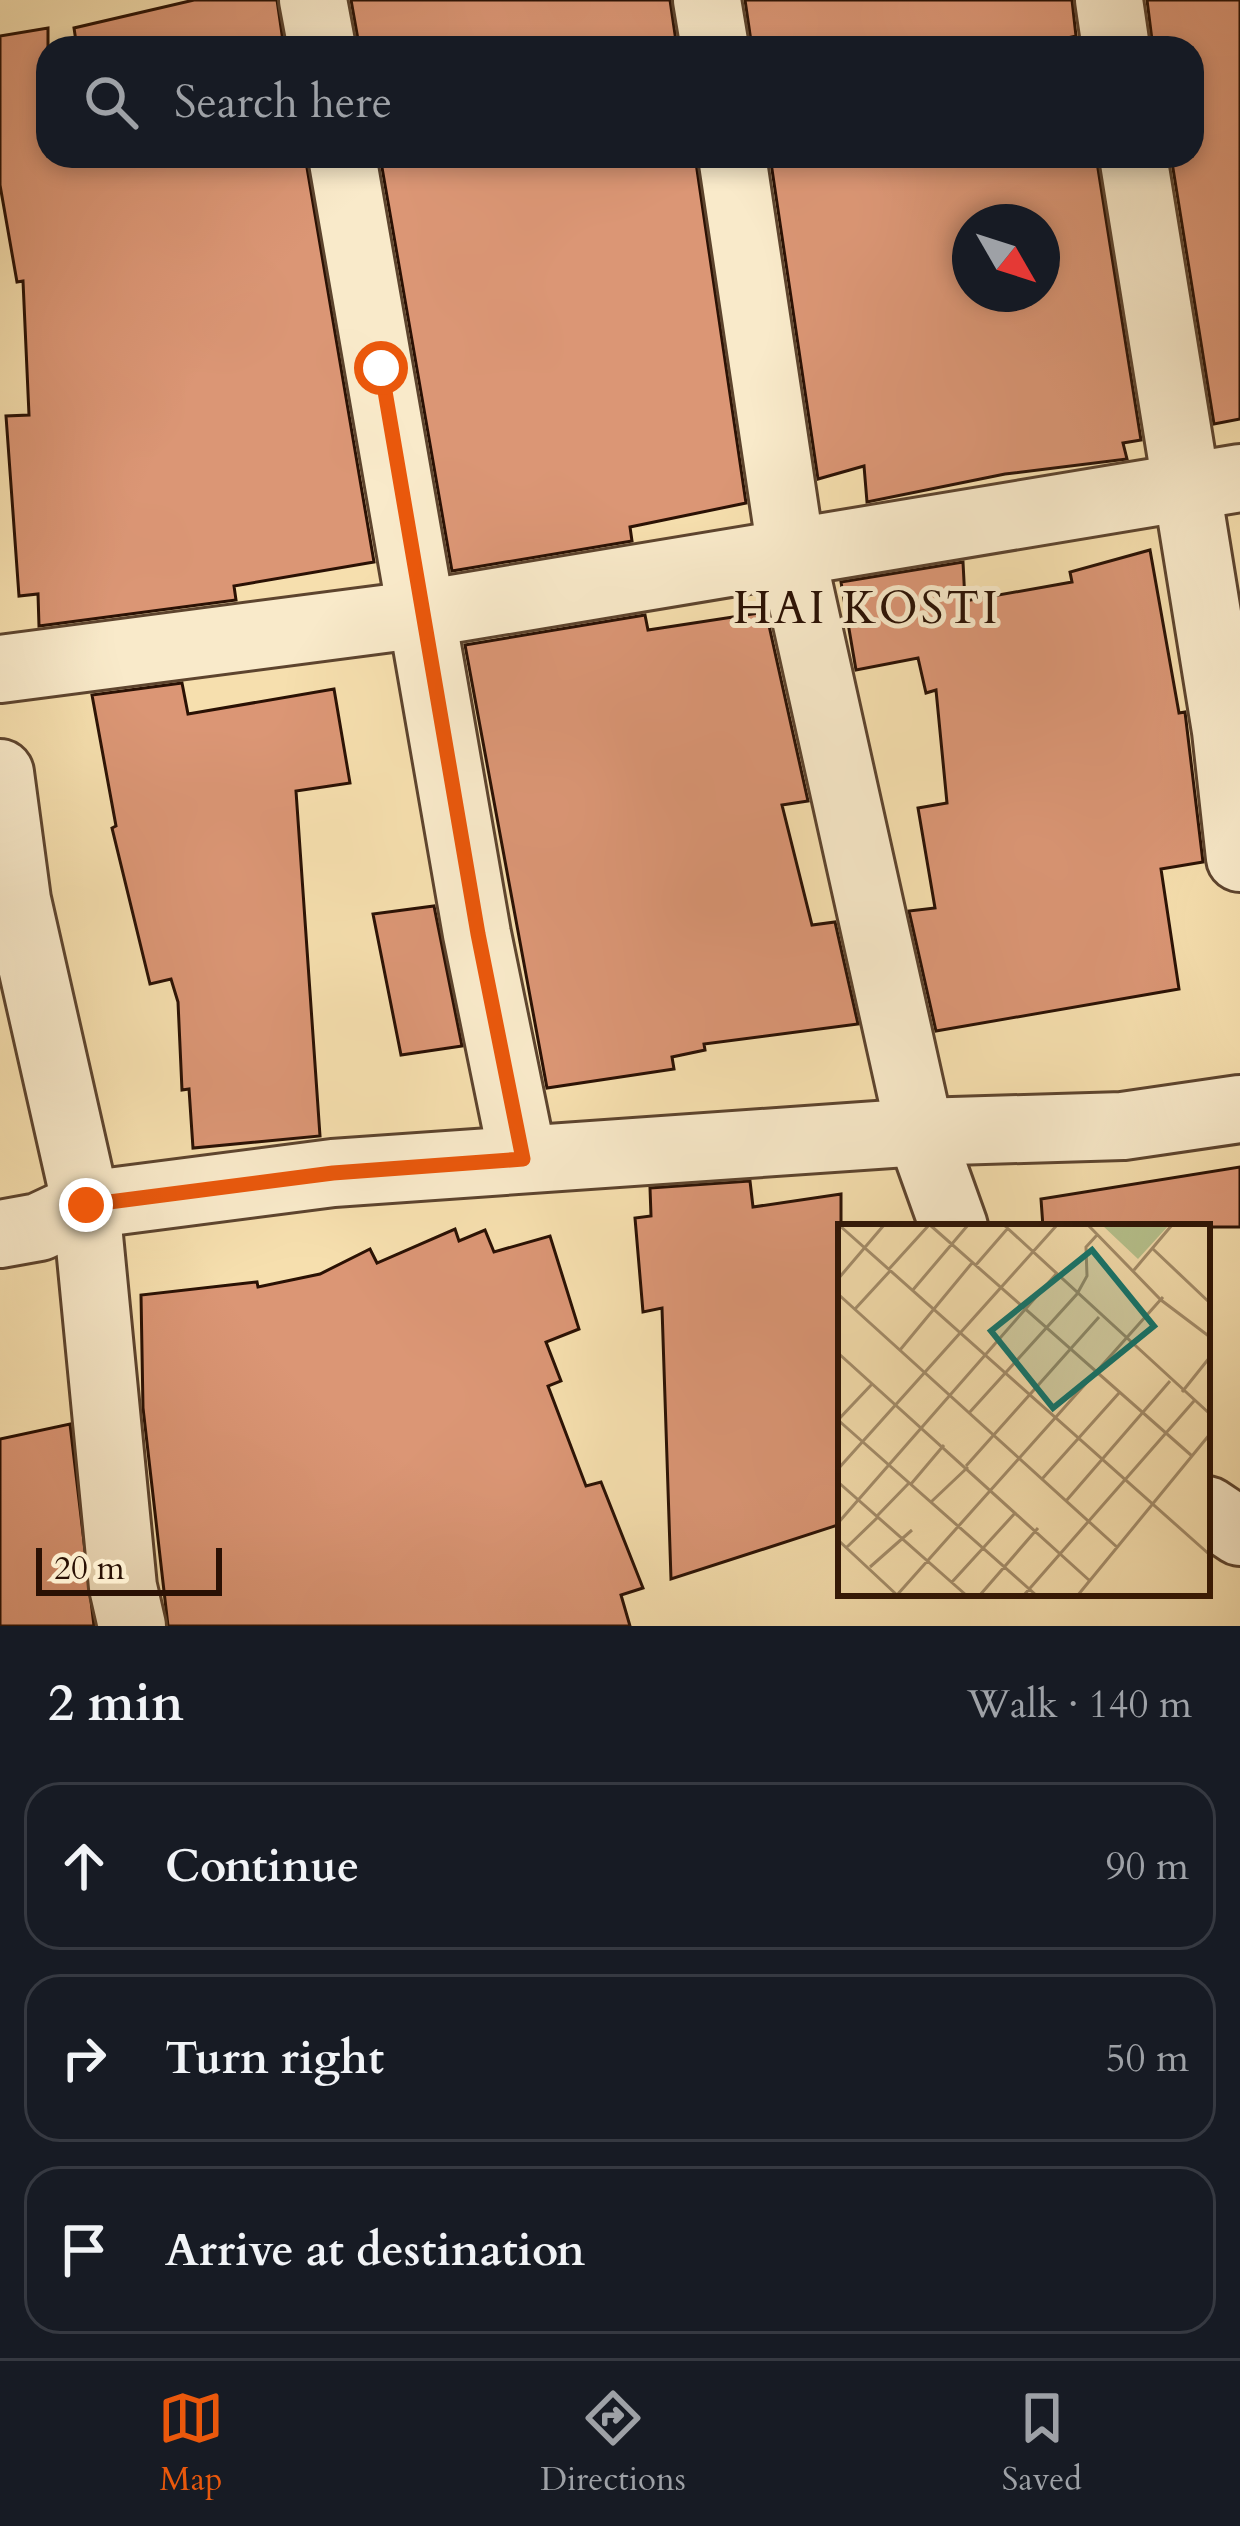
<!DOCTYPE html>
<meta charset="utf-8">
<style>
body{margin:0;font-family:Cardo,serif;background:#242831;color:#f1f3f6}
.compass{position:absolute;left:952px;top:204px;width:108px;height:108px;border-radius:50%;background:#171b24;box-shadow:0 6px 18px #0003;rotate:129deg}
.scale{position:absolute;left:36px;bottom:30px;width:186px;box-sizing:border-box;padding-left:12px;border:6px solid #2a1104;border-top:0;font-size:33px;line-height:42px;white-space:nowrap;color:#2a1104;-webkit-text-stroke:9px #f9eaca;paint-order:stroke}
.stop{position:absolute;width:36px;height:36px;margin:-27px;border:9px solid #ea580c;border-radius:50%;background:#fff}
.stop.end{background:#ea580c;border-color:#fff;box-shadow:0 3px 12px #0008}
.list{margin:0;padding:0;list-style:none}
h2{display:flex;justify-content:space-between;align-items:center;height:156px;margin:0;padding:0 48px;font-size:51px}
h2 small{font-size:39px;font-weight:400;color:#9ea1a6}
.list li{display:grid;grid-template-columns:78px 1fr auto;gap:36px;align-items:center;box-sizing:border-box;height:168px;margin:0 24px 24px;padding:0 24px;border:3px solid #363941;border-radius:36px}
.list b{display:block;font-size:45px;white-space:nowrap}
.list em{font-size:39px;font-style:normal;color:#9ea1a6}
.icon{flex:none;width:66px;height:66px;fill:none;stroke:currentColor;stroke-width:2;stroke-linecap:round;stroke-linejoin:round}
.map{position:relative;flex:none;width:1240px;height:1626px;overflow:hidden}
.search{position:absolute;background:#171b24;box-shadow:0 6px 18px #0003;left:36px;right:36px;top:36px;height:132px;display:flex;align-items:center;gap:30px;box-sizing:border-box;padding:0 42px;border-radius:36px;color:#9ea1a6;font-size:45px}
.sheet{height:732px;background:#171b24}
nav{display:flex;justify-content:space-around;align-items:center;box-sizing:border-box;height:168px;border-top:3px solid #363941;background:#171b24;font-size:33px;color:#9ea1a6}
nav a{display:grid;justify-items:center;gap:6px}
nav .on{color:#ea580c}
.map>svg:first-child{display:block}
</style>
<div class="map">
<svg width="1240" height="1626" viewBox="0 0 1240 1626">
<rect width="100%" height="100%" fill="#f6dfae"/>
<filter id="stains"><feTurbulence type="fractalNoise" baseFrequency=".00167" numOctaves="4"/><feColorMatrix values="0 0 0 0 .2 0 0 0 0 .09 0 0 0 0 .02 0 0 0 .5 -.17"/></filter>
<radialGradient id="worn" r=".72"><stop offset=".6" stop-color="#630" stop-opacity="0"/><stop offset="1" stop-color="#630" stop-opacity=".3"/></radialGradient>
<g fill="#db9675" stroke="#2a1104" stroke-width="3" fill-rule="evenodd">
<polygon points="194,0 277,0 284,48 77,48 74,28"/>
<polygon points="351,0 670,0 677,48 400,48 399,39 359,45"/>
<polygon points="745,0 1072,0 1076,36 1025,48 752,48"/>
<polygon points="1147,0 1240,0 1240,419 1214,424 1171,156 1192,156 1192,48 1153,48"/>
<polygon points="48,28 48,156 305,156 374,562 234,586 236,600 39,626 38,594 19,596 6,416 29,415 23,281 17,282 0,185 0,36"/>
<polygon points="380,156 695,156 746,503 630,527 632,541 452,571"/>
<path d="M770,156H1019L1022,166L1096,156L1141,440L1123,443L1127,459L1005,474L867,502L864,466L818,479ZM970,222H1042V294H970Z"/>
<polygon points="1150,550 1179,713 1185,712 1203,862 1161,869 1179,989 936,1031 909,911 935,908 918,808 947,803 936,690 926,693 918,658 856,670 841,582 963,562 965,601 1072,582 1070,572"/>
<polygon points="766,612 808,801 782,805 812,925 835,922 858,1024 704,1044 705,1050 672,1057 674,1069 547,1088 465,645 645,615 648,630"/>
<polygon points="182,683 188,714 334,689 350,783 296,791 320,1136 193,1148 189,1089 182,1090 178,1002 171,979 150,984 112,828 116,826 92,695"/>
<polygon points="434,906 462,1046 401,1055 373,914"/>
<polygon points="1240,1167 1240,1227 1043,1227 1041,1199"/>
<polygon points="750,1181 753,1207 841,1194 841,1524 671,1579 662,1308 643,1312 635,1218 651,1216 650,1188"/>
<polygon points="455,1229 459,1241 485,1230 494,1252 550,1236 579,1329 546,1342 561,1381 548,1386 586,1486 601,1482 643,1588 621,1595 630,1626 168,1626 143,1408 141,1295 257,1282 258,1287 320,1274 370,1249 377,1263"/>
<polygon points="70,1424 94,1626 0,1626 0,1439"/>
</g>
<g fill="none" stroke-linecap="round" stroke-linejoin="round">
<g stroke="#5d442e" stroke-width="72">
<g id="minor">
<polyline points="313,0 322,48"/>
<polyline points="707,0 715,48"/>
<polyline points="1109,0 1116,48"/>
<polyline points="342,156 477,934 523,1159"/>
<polyline points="732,156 791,551 920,1132 954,1227"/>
<polyline points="1133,156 1226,731 1240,858"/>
<polyline points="0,669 422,614 1240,478"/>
<polyline points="0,773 17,900 86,1205 123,1587 132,1626"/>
<polyline points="0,1234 39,1227 86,1205 333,1173 920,1132 1123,1126 1240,1109"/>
<polyline points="1207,1510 1240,1532"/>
</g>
</g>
<use href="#minor" stroke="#f9eaca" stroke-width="66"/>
</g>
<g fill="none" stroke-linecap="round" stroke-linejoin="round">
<polyline stroke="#ea580c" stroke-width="15" points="86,1205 333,1173 523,1159 478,934 381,368"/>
</g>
<g text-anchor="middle" stroke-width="10" stroke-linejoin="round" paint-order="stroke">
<g font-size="45" letter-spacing="3" fill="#2a1104" stroke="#f9eaca">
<text x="867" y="623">HAI KOSTI</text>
</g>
</g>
<g transform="translate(838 1224)">
<rect width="372" height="372" fill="#f6dfae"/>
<path d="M264,1H331L300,35Z" fill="#b7c38e"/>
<path fill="none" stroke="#a48d6a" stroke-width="3" d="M1,1L372,331M92,1L354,232M166,1L372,190M250,1L323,76L372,113M315,25L372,79M137,42L170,4M51,45L91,1M296,46L334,1M0,55L46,1M74,67L130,1M0,70L280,324M17,85L52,47M62,126L134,39M0,129L252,357M35,159L0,196L198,371M344,168L372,133M131,189L239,70L249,52L248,23L259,11M128,242L261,93M0,245L219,1M204,255L281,169M0,258L128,371M73,260L106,221M228,277L332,157M93,278L130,243M39,292L71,259M0,299L219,49M0,316L59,371M9,323L40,293M32,343L74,306M114,358L178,288M59,371L325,73M142,371L200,304M186,371L356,177M240,371L372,210"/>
<path fill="#0f766e" fill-opacity="0.15" stroke="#0f766e" stroke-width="6" d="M254,26L316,102L215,184L153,107Z"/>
<rect width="372" height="372" fill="none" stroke="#2a1104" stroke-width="6"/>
</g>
<rect width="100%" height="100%" filter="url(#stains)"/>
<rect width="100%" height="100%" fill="url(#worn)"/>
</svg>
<svg class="compass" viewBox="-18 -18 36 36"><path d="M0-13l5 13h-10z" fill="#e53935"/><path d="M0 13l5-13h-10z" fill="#9ea1a6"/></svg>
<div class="scale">20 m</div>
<div class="stop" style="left:381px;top:368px"></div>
<div class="stop end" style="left:86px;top:1205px"></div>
<div class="search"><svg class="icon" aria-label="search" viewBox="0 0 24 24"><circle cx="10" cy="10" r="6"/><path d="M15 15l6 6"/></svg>Search here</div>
</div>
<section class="sheet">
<h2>2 min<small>Walk · 140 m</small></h2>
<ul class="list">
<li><svg class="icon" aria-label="ahead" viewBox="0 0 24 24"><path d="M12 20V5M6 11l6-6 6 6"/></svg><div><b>Continue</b></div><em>90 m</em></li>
<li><svg class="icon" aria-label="right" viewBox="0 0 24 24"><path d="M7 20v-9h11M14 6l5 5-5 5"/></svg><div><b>Turn right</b></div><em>50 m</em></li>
<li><svg class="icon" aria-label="arrive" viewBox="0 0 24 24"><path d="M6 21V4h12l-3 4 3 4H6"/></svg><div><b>Arrive at destination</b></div></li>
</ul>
</section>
<nav>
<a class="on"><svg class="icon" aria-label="map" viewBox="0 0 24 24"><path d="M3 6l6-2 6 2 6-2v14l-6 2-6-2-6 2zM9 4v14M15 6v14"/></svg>Map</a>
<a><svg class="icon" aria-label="directions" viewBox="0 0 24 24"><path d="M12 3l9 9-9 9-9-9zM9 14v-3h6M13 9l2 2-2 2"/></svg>Directions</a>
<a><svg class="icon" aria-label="saved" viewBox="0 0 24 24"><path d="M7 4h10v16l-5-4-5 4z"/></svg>Saved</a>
</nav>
